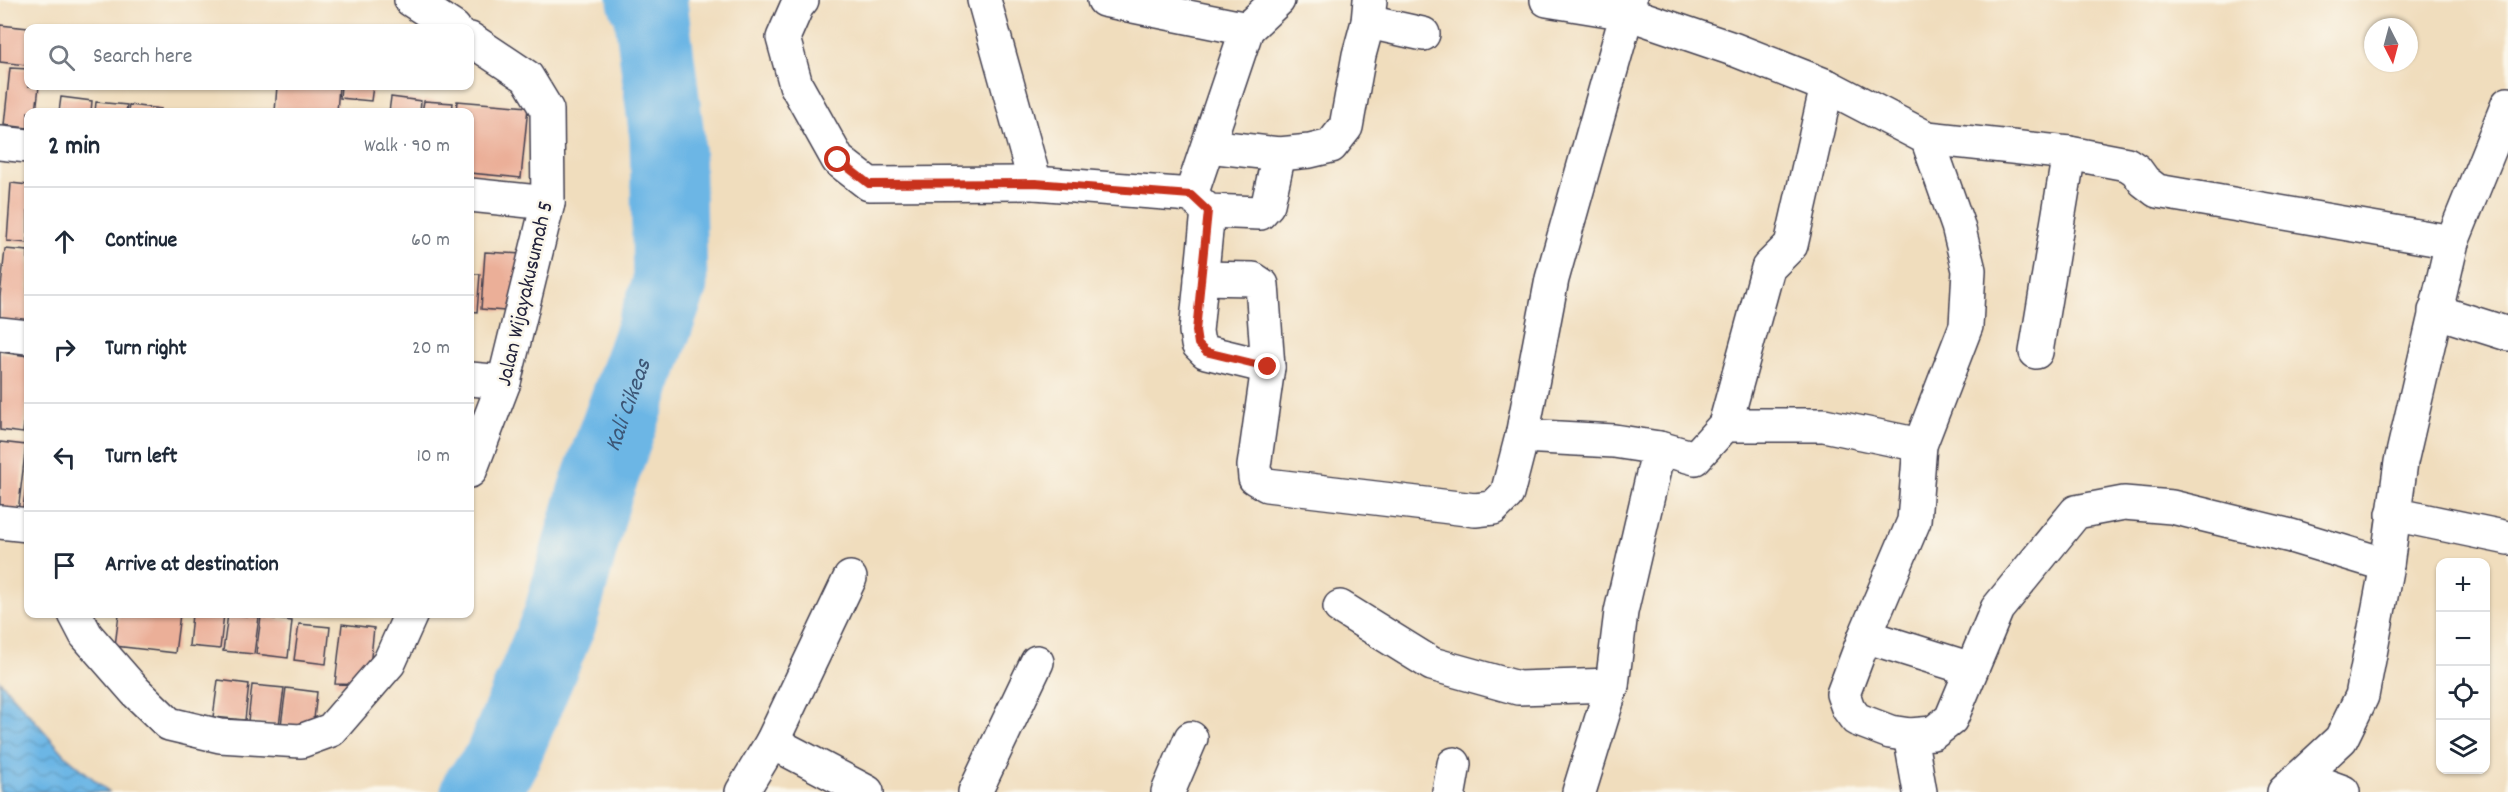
<!DOCTYPE html>
<meta charset="utf-8">
<style>
body{margin:0;font-family:Dekko,sans-serif;background:#f6f6f7;color:#1f2937}
.controls{position:absolute;right:18px;bottom:18px;display:grid;overflow:hidden;border-radius:12px;box-shadow:0 2px 4px #0004}
.controls button{width:54px;height:54px;display:grid;place-items:center;padding:0;border:0;border-bottom:2px solid #e0e1e3;background:#fff;color:#1f2937;font:30px sans-serif}
.compass{position:absolute;left:2364px;top:18px;width:54px;height:54px;border-radius:50%;background:#fff;box-shadow:0 2px 4px #0004;rotate:174deg}
.stop{position:absolute;width:18px;height:18px;margin:-14px;border:4px solid #c8321e;border-radius:50%;background:#fff}
.stop.end{background:#c8321e;border-color:#fff;box-shadow:0 2px 6px #0008}
.list{margin:0;padding:0;list-style:none}
h2{display:flex;justify-content:space-between;align-items:center;height:78px;margin:0;padding:0 24px;font-size:26px}
h2 small{font-size:20px;font-weight:400;color:#747a83}
.list li{display:grid;grid-template-columns:39px 1fr auto;gap:18px;align-items:center;box-sizing:border-box;height:108px;padding:0 24px;border-top:2px solid #e0e1e3}
.list b{display:block;font-size:22px;white-space:nowrap}
.list em{font-size:20px;font-style:normal;color:#747a83}
.icon{flex:none;width:33px;height:33px;fill:none;stroke:currentColor;stroke-width:2;stroke-linecap:round;stroke-linejoin:round}
.map{position:relative;flex:none;width:2508px;height:792px;overflow:hidden}
.search{position:absolute;background:#fff;box-shadow:0 2px 4px #0004;left:24px;top:24px;width:450px;height:66px;display:flex;align-items:center;gap:15px;box-sizing:border-box;padding:0 21px;border-radius:12px;color:#747a83;font-size:22px}
.panel{position:absolute;background:#fff;box-shadow:0 2px 4px #0004;left:24px;top:108px;width:450px;height:510px;border-radius:12px}
.map>svg:first-child{display:block}
</style>
<div class="map">
<svg width="2508" height="792" viewBox="0 0 2508 792">
<defs>
<pattern id="water-waves" width="16" height="10" patternUnits="userSpaceOnUse" patternTransform="scale(1.5)"><rect width="16" height="10" fill="#6cb6e5"/><path d="M0 5q4-4 8 0t8 0" fill="none" stroke="#5894bb"/></pattern>
</defs>
<rect width="100%" height="100%" fill="#fbf7ec"/>
<filter id="ink" filterUnits="userSpaceOnUse"><feTurbulence type="fractalNoise" baseFrequency=".0167" numOctaves="2"/><feDisplacementMap in="SourceGraphic" scale="12" xChannelSelector="R" yChannelSelector="G"/><feConvolveMatrix kernelMatrix="1 2 1 2 8 2 1 2 1" color-interpolation-filters="sRGB"/></filter>
<filter id="wash" filterUnits="userSpaceOnUse"><feTurbulence type="fractalNoise" baseFrequency=".008" numOctaves="4" result="noise"/><feDisplacementMap in="SourceGraphic" scale="24" xChannelSelector="R" yChannelSelector="G"/><feGaussianBlur stdDeviation="1.35" result="paint"/><feColorMatrix in="noise" values="0 0 0 0 0 0 0 0 0 0 0 0 0 0 0 0 0 1.4 0 .05"/><feComposite in="paint" operator="in"/></filter>
<g filter="url(#wash)">
<rect width="100%" height="100%" fill="#f0ddbd"/>
<polygon fill="url(#water-waves)" stroke="#476c90" stroke-width="1.5" points="0,681 66,756 109,792 0,792"/>
<g fill="none" stroke-linecap="round" stroke-linejoin="round">
<path stroke="#6cb6e5" stroke-width="75" id="s1" d="M478,792L500,763L560,619L595,492L670,284L667,137L650,3L645,0"/>
</g>
<g id="blocks">
<g fill="#ebaf98">
<polygon points="0,25 28,28 26,65 0,62"/>
<polygon points="10,68 28,69 28,86 39,86 36,112 28,112 28,128 4,125"/>
<polygon points="277,86 339,86 337,112 275,112"/>
<polygon points="341,86 373,86 371,101 340,98"/>
<polygon points="61,97 92,101 91,112 59,112"/>
<polygon points="391,97 421,101 420,112 389,112"/>
<polygon points="424,101 453,103 452,112 422,112"/>
<polygon points="457,101 528,107 521,178 470,173 470,112 456,112"/>
<polygon points="96,102 127,105 126,112 95,112"/>
<polygon points="129,105 161,109 160,112 128,112"/>
<polygon points="11,183 28,185 28,243 7,241"/>
<polygon points="5,249 28,251 27,326 0,323 0,296"/>
<polygon points="485,252 522,254 518,312 481,309"/>
<polygon points="470,274 480,274 477,312 470,311"/>
<polygon points="0,352 28,356 28,390 23,433 0,430"/>
<polygon points="0,442 26,445 18,512 0,510"/>
<polygon points="27,481 28,481 28,515 22,514"/>
<polygon points="119,614 180,614 175,653 115,646"/>
<polygon points="192,614 224,614 220,649 189,646"/>
<polygon points="228,614 259,617 254,654 223,651"/>
<polygon points="261,617 292,621 288,658 256,654"/>
<polygon points="299,624 330,627 326,664 294,660"/>
<polygon points="342,624 374,628 368,685 335,684"/>
<polygon points="218,680 249,684 245,720 213,717"/>
<polygon points="252,685 284,688 279,725 248,721"/>
<polygon points="286,688 317,692 313,728 281,725"/>
</g>
</g>
</g>
<g filter="url(#ink)">
<use href="#blocks" fill-opacity="0" stroke="#413e4e" stroke-width="1.5"/>
<g fill="none" stroke-linecap="round" stroke-linejoin="round">
<g stroke="#413e4e" stroke-width="36">
<g id="minor">
<polyline points="411,0 454,28"/>
<polyline points="802,0 797,6 783,38 796,85 838,160 869,184 1035,183"/>
<polyline points="984,0 1035,183 1191,195 1208,211 1260,213 1268,204 1279,154"/>
<polyline points="1104,0 1247,29"/>
<polyline points="1547,0 1627,13 1552,279 1522,436 1614,441 1659,448 1621,612 1612,685 1579,792"/>
<polyline points="1630,0 1627,13 1733,49 1827,86 1927,138 1958,226 1969,270 1966,326 1920,445 1914,521 1865,636 1843,694 1848,708 1856,719 1890,732 1910,735"/>
<polyline points="1368,22 1423,34"/>
<polyline points="470,39 527,77 547,110 548,203 504,382 470,471"/>
<polyline points="1927,138 2069,153 2127,164 2136,170 2144,181 2157,191 2452,242"/>
<polyline points="0,143 28,146"/>
<polyline points="1208,146 1279,154 1310,151 1331,146 1346,127 1359,55 1368,22 1370,0"/>
<polyline points="470,195 548,203"/>
<polyline points="1191,195 1247,29 1278,0"/>
<polyline points="1208,211 1196,331 1198,344 1206,352 1268,367"/>
<polyline points="1201,278 1253,279 1262,285 1268,367 1254,466 1255,478 1267,485 1475,510 1493,508 1507,494 1522,436"/>
<polyline points="2435,311 2508,334"/>
<polyline points="0,334 28,337"/>
<polyline points="2036,352 2069,153"/>
<polyline points="470,379 504,382"/>
<polyline points="1725,425 1768,268 1791,245 1827,86"/>
<polyline points="1659,448 1695,458 1725,425 1824,425 1920,445"/>
<polyline points="2393,514 2508,538"/>
<polyline points="0,522 28,525"/>
<polyline points="850,578 772,742 867,792"/>
<polyline points="1340,607 1432,664 1518,688 1612,685"/>
<polyline points="75,614 86,635 135,691 169,724 220,736 301,741 331,730 389,663 411,614"/>
<polyline points="1865,636 1971,669"/>
<polyline points="2302,777 2343,792"/>
<polyline points="742,792 772,742"/>
<polyline points="975,792 1037,662"/>
<polyline points="1168,792 1191,738"/>
<polyline points="1449,792 1454,764"/>
<polyline points="1920,792 1910,735 1933,733 1951,719 1997,609 2076,512 2124,503 2172,507 2291,536 2387,565"/>
<polyline points="2284,792 2341,739 2362,696 2387,565 2401,462 2452,242 2508,104"/>
</g>
</g>
<use href="#minor" stroke="#fff" stroke-width="33"/>
</g>
</g>
<g fill="none" stroke-linecap="round" stroke-linejoin="round" filter="url(#ink)">
<polyline stroke="#c8321e" stroke-width="8" points="838,160 869,184 1035,183 1191,195 1208,211 1196,331 1198,344 1206,352 1268,367"/>
</g>
<g text-anchor="middle" stroke-width="5" stroke-linejoin="round" paint-order="stroke">
<g font-size="22" fill="#22223b" stroke="#fbf7ec">
<text transform="translate(523 293) rotate(-77)" y="8">Jalan Wijayakusumah 5</text>
</g>
<g font-size="24" font-style="italic" fill="#3c5676" stroke="#fbf7ec">
<text dy="8" stroke="none"><textPath href="#s1" startOffset="417">Kali Cikeas</textPath></text>
</g>
</g>
</svg>
<div class="controls">
<button>+</button>
<button>−</button>
<button><svg class="icon" aria-label="locate" viewBox="0 0 24 24"><circle cx="12" cy="12" r="6"/><path d="M12 2v4M12 18v4M2 12h4M18 12h4"/></svg></button>
<button><svg class="icon" aria-label="layers" viewBox="0 0 24 24"><path d="M12 4l9 5-9 5-9-5zM3 14l9 5 9-5"/></svg></button>
</div>
<svg class="compass" viewBox="-18 -18 36 36"><path d="M0-13l5 13h-10z" fill="#e53935"/><path d="M0 13l5-13h-10z" fill="#747a83"/></svg>
<div class="stop" style="left:838px;top:160px"></div>
<div class="stop end" style="left:1268px;top:367px"></div>
<div class="search"><svg class="icon" aria-label="search" viewBox="0 0 24 24"><circle cx="10" cy="10" r="6"/><path d="M15 15l6 6"/></svg>Search here</div>
<section class="panel">
<h2>2 min<small>Walk · 90 m</small></h2>
<ul class="list">
<li><svg class="icon" aria-label="ahead" viewBox="0 0 24 24"><path d="M12 20V5M6 11l6-6 6 6"/></svg><div><b>Continue</b></div><em>60 m</em></li>
<li><svg class="icon" aria-label="right" viewBox="0 0 24 24"><path d="M7 20v-9h11M14 6l5 5-5 5"/></svg><div><b>Turn right</b></div><em>20 m</em></li>
<li><svg class="icon" aria-label="left" viewBox="0 0 24 24"><path d="M17 20v-9H6M10 6l-5 5 5 5"/></svg><div><b>Turn left</b></div><em>10 m</em></li>
<li><svg class="icon" aria-label="arrive" viewBox="0 0 24 24"><path d="M6 21V4h12l-3 4 3 4H6"/></svg><div><b>Arrive at destination</b></div></li>
</ul>
</section>
</div>
